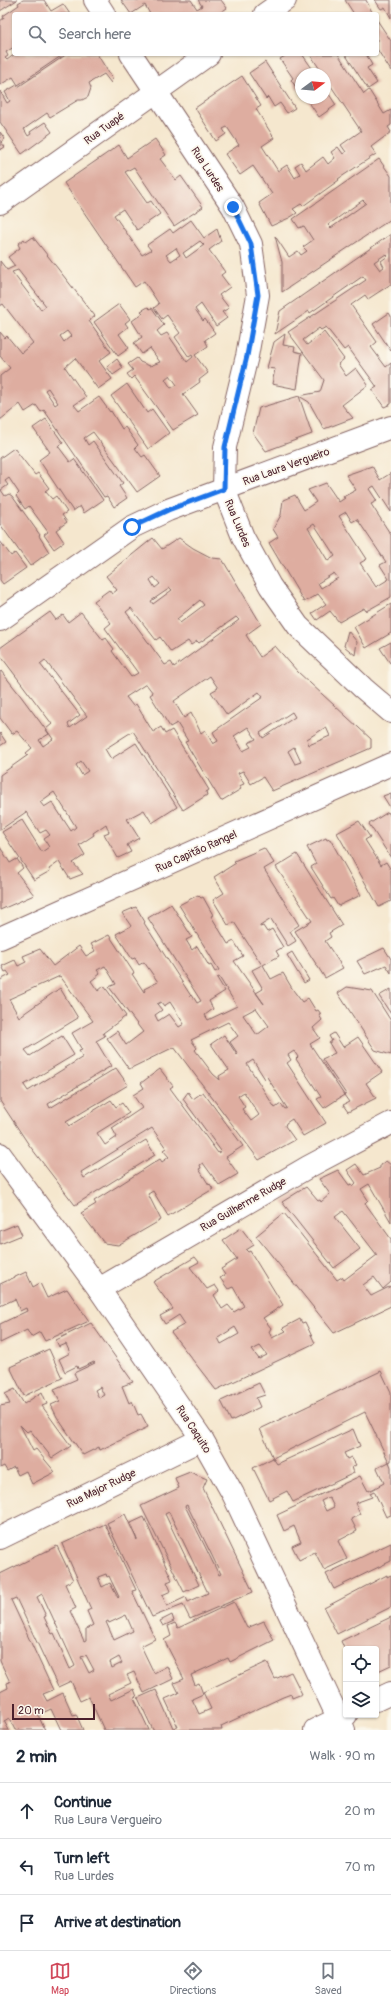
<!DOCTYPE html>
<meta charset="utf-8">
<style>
body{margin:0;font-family:Pangolin,sans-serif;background:#f6f6f7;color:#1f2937}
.controls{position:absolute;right:12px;bottom:12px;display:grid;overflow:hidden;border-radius:4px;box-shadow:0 1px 3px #0004}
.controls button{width:36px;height:36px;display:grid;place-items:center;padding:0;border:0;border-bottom:1px solid #e0e1e3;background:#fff;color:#1f2937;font:20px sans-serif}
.compass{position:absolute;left:295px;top:68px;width:36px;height:36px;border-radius:50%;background:#fff;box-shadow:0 1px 3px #0004;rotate:74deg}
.scale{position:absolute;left:12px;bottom:10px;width:83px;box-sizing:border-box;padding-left:4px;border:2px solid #4a1f2b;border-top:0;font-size:11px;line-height:14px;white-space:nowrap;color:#4a1f2b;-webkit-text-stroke:3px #fbf7ec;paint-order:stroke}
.stop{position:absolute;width:12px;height:12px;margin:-9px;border:3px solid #1a73e8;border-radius:50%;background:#fff}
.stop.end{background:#1a73e8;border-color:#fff;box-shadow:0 1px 4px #0008}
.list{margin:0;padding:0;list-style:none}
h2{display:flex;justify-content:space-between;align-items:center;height:52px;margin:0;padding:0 16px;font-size:17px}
h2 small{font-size:13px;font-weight:400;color:#747a83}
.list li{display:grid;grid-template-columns:26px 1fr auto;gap:12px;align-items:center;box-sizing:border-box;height:56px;padding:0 16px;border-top:1px solid #e0e1e3}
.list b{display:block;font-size:15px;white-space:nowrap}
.list p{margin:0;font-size:13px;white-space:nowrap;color:#747a83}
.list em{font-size:13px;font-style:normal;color:#747a83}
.icon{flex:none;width:22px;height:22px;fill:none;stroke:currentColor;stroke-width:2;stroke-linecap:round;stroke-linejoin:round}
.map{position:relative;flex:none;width:391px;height:1730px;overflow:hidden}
.search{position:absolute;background:#fff;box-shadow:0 1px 3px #0004;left:12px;right:12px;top:12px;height:44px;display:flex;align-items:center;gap:10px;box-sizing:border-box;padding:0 14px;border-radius:4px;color:#747a83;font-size:15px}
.sheet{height:220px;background:#fff}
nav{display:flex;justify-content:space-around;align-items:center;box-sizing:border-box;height:56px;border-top:1px solid #e0e1e3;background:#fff;font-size:11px;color:#747a83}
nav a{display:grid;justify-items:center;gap:2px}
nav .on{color:#d1495b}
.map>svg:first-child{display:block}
</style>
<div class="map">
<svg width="391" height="1730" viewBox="0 0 391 1730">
<rect width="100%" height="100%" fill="#fbf7ec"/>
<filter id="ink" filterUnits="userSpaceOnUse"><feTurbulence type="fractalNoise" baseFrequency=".025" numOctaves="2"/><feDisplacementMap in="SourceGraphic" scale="8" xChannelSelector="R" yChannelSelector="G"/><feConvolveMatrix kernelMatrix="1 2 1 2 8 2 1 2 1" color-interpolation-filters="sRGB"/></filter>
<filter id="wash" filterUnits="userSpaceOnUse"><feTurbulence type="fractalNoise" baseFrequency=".012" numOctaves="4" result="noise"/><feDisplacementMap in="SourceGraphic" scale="16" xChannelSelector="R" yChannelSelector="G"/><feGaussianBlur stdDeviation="0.9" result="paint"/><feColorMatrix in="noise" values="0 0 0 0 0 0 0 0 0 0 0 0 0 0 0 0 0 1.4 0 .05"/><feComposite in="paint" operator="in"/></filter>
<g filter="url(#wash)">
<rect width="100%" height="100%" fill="#f5e7ce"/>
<g id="blocks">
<g fill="#deada0" fill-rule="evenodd">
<polygon points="0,0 17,0 0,11"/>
<polygon points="23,0 44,0 51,11 63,4 70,14 14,14 14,47 6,52 8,56 5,58 7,60 15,54 64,54 18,85 13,77 0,85 0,21 4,18 3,16 19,5 18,3"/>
<polygon points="121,0 191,0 197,9 202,6 198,0 221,0 227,8 218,14 201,14 199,11 194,14 150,14 145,5 131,14"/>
<polygon points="345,0 366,0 373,14 354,14"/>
<polygon points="375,0 391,0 391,18 385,7 381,9"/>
<polygon points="377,20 391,41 391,71 377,49"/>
<polygon points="67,54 97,54 112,78 111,83 104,74 89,83 91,88 88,97 82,100 78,100 50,117 47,113 24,129 28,136 31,134 30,132 45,122 52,132 22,154 0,122 0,91 7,103 10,101 5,92 17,85 18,87"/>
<polygon points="288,54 302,54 316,74 301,74 301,90 300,88 298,90 291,80 293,78 280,59"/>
<polygon points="310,54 338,54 364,94 369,90 384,114 391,110 391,125 388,127 391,132 371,147 376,154 338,179 339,180 303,206 301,204 293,209 297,213 289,218 271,226 259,203 272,194 253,166 240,175 225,154 239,145 227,127 223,129 226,134 216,141 195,108 242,76 261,106 256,109 274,138 262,146 278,171 287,165 295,178 300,174 295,166 301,162 306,170 323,157 328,164 335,158 331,152 338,147 343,154 346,152 341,145 361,131 325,77 325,74 323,74"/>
<polygon points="345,54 366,54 372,65 367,68 377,83 368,89"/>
<polygon points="265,62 295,108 287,113 280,103 274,107 268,97 266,99 249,73"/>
<polygon points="325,88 336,105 319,117 306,98 325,98"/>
<polygon points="0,132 5,139 1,142 5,147 0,150"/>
<path d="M155,139L166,155L160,159L176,180L181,176L203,207L174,226L134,167L125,172L147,203L151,201L160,214L137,230L123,209L114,215L142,255L151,250L147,245L170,229L173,233L191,220L204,238L217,229L221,241L209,250L225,272L221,275L230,287L219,295L229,308L222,312L227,318L216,326L201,304L195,309L203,321L205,319L215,333L205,340L208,346L195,355L208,373L199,380L200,382L183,394L198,415L173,430L134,376L131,379L127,374L133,370L128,364L137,358L140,362L150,366L160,362L150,348L142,354L134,343L142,337L132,321L143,313L141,311L148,307L150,309L152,308L164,325L157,331L161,336L167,333L187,362L193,357L192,355L189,357L175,337L180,333L167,315L162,319L154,308L159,304L144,281L135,287L64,183L119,145L127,158ZM200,241L204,245L186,258L183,253ZM176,248L180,255L171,261L166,255ZM170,375L177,385L171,388L165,379Z"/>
<path d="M379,159L391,176V219L282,292V262L275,236L289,257L298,251L301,255L307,251L303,247L313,240L304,226L299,228L293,219ZM363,200L366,203L331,228L328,225Z"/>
<path d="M391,234V284L368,299L365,295L351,305L377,342L371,347L386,367L391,363V404L384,407L372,390L377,387L348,347L344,350L326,327L321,330L319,328L303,340L307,345L324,332L344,359L338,364L346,376L356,368L368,385L342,405L353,418L324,429L309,402L299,396L312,434L266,451L253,433L259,408L299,396L320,392L324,380L288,332L366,280L363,276L310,313L309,311L275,334L280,311ZM386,254L388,256L381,261L384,267L380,270L374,262Z"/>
<path d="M33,237L95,316L89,321L111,352L99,361L112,379L98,389L75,358L65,367L86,397L74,405L79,411L99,397L110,412L111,411L122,429L125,427L138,445L135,448L142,457L145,455L160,476L137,492L93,432L84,438L88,445L93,441L123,483L119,486L127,498L114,507L107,496L104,497L44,410L41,412L36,405L25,412L20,404L0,420V376L10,368L0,356V332L5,338L7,336L21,353L33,343L3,304L0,306V261L7,270L15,266L8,257L20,248L18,244L24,239L26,242ZM18,270L46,306L41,310L12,272ZM67,331L71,336L64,342L60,336ZM48,388L58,403L55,405L45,390Z"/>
<polygon points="119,304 130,319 125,323 128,327 119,334 129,348 118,356 94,322"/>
<polygon points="389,313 391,316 391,351 373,324"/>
<polygon points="285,334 283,345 295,347 294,351 302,353 297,389 272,384 275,369 267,368 274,342"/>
<polygon points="117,359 123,368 113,375 107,367"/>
<polygon points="127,384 147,413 152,409 169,433 148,449 111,396"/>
<polygon points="46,419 63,443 58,446 70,462 74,459 103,500 84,513 80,506 73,511 39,460 50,452 33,428"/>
<polygon points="14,448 35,475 38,473 49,488 45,491 52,499 56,496 67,512 62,515 67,522 56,530 64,542 54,549 44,535 48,532 29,506 25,509 16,496 19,493 9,478 5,481 8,485 1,490 5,496 9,494 12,496 40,535 39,536 49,552 30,566 0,524 0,458"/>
<path d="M372,466L380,480L391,473V512L374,486L369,489L377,501L371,504L391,535V597L370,609L366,611L364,608L339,622L330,611L317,620L312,613L326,604L318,594L304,602L269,543L278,537L273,529L281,515L283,500L295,495L304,510L316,502L308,490L326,483L339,502L345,498L343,497L356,490L346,475ZM346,512L352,522L357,519L386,562L380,565L389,579L376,587L360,563L367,559L339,516ZM314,524L335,556L328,561L308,528ZM334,573L338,578L321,588L318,583Z"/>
<path d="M153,538L162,549L179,538L193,548L212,558L222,559L261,624L246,635L260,657L275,646L298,672L371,739V748L272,791L263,777L251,784L243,771L238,773L244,784L239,786L241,789L221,801L185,742L188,741L177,723L170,727L150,695L153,693L146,684L126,697L133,706L136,704L153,732L161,727L165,734L172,730L209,790L206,792L207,795L183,810L133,731L105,749L111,759L136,743L177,807L152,823L144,810L127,819L139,838L127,845L131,852L118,858L104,834L109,832L106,824L93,833L94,835L79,845L85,855L73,863L83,874L70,879L59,862L49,869L50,871L34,880L2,832L22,820L42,852L49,847L44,839L50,835L46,830L40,833L26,812L0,830V775L28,755L26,753L32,748L17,731L12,734L0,718V672L1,671L20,695L49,734L39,740L43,746L53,739L46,729L52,724L0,655V648L50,612L56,620L63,615L68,622L81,612L103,640L106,638L114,649L112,651L131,677L138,673L105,628L111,623L94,601L109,590L112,594L117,590L106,576ZM154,577L160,584L155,588L150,580ZM170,588L172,590L153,604L151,601ZM200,600L204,605L180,623L177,619ZM131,608L156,640L160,637L171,652L188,641L191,645L197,641L199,643L236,617L239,620L174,667L171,662L165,665L126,612ZM45,660L87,716L70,728L68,724L80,715L40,664ZM210,676L218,688L211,692L227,715L259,692L263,697L213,732L218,741L213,744L205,730L201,733L191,713L184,718L174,701ZM292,712L295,717L263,738L260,733ZM248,727L256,739L248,743L251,747L243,751L234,736ZM326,727L330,736L309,745L307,739ZM294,747L301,762L295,764L288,751ZM81,761L88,771L82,775L76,765ZM54,792L76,827L71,831L52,802L44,807L40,802Z"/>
<polygon points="0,541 11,556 15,553 26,568 3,584 0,580"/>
<polygon points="391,604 391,633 366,648 354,627"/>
<polygon points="348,631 357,642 355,655 344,646"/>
<polygon points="391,642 391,663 390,663 380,648"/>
<polygon points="0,733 6,742 0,746"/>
<polygon points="391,793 391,809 383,796"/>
<polygon points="388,812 391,817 391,858 369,824"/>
<polygon points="359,821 370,837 365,840 381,865 386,862 391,870 391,901 379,907 337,833"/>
<polygon points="326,838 327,840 330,839 361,895 338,906 333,898 331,899 311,867 316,864 307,847"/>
<polygon points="0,847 10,863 17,859 23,868 17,873 34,895 0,910"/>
<path d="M264,848L274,863L264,869L299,925L290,931L296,941L288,946L271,919L260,926V927L263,926L267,932L272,929L283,947L276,951L279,956L263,965L271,979L283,973L293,990L302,1002L308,998L316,1011L318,1010L321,1014L319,1015L322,1020L313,1028L320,1038L310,1044L344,1095L324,1108L317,1099L321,1097L296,1059L298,1057L294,1051L288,1055L291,1060L287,1063L326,1123L303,1136L292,1119L286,1123L285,1126L295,1140L259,1160L174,1047L129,1069L107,1038L117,1031L126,1045L143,1032L109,987L116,984L105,966L97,970L100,974L91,981L98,991L104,986L126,1016L103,1033L105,1036L96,1041L111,1066L48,1104L50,1108L116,1068L128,1085L66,1122L69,1126L111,1100L116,1107L122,1103L129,1113L97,1133L105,1145L117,1137L112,1128L142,1108L133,1095L144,1088L141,1083L160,1069L173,1086L170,1088L218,1153L221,1151L183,1099L188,1092L193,1099L203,1092L243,1146L226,1157L238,1174L219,1185L203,1163L200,1165L201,1168L199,1169L209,1185L210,1184L213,1189L168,1216L153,1191L148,1194L161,1220L118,1245L104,1243L81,1213L96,1204L94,1201L121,1184L160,1159L162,1162L169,1157L163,1150L166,1148L152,1128L81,1172L84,1178L146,1140L155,1155L75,1205L29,1145L0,1101V980L10,975L7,971L5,972L2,966L15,960L18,966L26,962L23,956L40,949L53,966L79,946L86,956L95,951L91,944L109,935L134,973L132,974L144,992L145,991L144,989L158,982L144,962L139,965L135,958L132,959L116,934L131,926L122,913L136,907L145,922L144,923L191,996L192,995L197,1003L201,1001L148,918L171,904L192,937L186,940L192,950L197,946L209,966L211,965L215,972L219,970L179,905L198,895L201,898L203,897L213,915L211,916L228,944L234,941L243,956L234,961L264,1004L256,993L263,989L252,970L262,965L234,922L228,925L213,900L224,893L214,877L236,863L234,861ZM60,976L93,1021L72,1033L82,1050L79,1051L83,1057L28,1091L24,1085L74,1055L62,1036L30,1056L25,1050L78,1018L60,988L19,1017L9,999ZM219,977L237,1006L208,1020L205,1015L213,1009L209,1001L225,991L217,978ZM161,1002L164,1006L170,1002L184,1024L179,1027L169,1014L158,1021L155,1015L162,1010L157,1004ZM256,1008L269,1026L257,1035L243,1015ZM228,1022L238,1036L230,1042L238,1054L237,1055L224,1035L211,1044L229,1070L219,1076L220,1080L213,1074L195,1050L197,1048L191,1040ZM253,1060L265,1079L267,1077L287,1108L285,1109L281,1104L275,1108L247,1064ZM244,1092L259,1115L251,1121L242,1109L245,1107L238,1096Z"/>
<polygon points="297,854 342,925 329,933 331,937 325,941 343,968 325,978 295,931 312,921 276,867"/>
<polygon points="384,948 391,959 391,973 386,965 365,974 357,961"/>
<polygon points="292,952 309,980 304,983 287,955"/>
<polygon points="347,987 372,991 391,1021 391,1055 375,1050 338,993"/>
<polygon points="391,989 391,1014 379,996"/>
<polygon points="334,1033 343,1047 358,1037 382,1072 366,1083 376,1098 348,1112 343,1105 349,1102 344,1095 346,1094 322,1059 335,1053 329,1043 332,1041 329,1036"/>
<polygon points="386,1161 391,1165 391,1222 369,1184 361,1189 368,1200 365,1203 391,1239 391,1282 383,1289 374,1277 363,1285 371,1296 391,1286 391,1306 334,1333 256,1236 284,1213 337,1280 342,1277 344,1280 377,1255 343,1211 335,1217 360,1249 334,1268 282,1202 306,1187 318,1201 320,1200 321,1202 330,1194 319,1179 338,1170 349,1185 352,1184 353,1186 356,1183 347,1170 356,1164 364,1175 380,1168 380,1165"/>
<polygon points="17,1224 22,1235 0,1244 0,1231"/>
<path d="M241,1228L254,1245L246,1250L248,1252L250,1251L283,1305L263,1318L271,1328L269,1332L272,1338L286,1331L283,1328L300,1319L302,1323L305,1322L315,1343L216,1390L171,1332L185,1324L179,1315L165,1324L160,1316L173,1309L153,1282L195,1257L199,1262L190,1267L207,1289L215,1285L219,1291L214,1295L222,1309L228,1305L234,1312L244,1306L233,1287L228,1289L220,1278L225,1275L221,1269L237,1259L223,1240ZM235,1327L239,1334L221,1344L218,1338ZM260,1346L267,1355L259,1359L252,1350Z"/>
<polygon points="26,1272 33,1287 40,1283 47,1298 67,1289 89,1321 45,1341 40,1332 31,1337 27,1330 0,1343 0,1324 27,1311 26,1308 20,1311 15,1299 0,1306 0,1284"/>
<path d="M91,1323L133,1382L122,1386L129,1403L132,1401L138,1415L141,1414L148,1427L100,1450L99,1447L83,1455L57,1417L51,1405L60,1401L54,1389L77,1379L74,1373L95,1363L94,1362L78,1369L77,1366L65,1372L59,1359L70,1353L66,1344L59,1347L56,1340ZM100,1387L104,1395L99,1398L95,1390Z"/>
<polygon points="49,1349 62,1378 24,1396 10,1367"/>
<polygon points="381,1371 391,1392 391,1461 389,1462 365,1412 273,1458 277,1464 353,1429 360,1446 344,1453 347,1459 351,1457 356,1465 352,1467 354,1473 293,1502 287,1491 269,1500 253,1468 273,1458 260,1429"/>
<polygon points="259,1383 265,1395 256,1398 260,1407 231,1421 221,1401"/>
<polygon points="15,1389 24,1404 42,1392 47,1404 42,1406 71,1446 52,1458 30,1430 27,1432 20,1425 33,1451 36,1449 55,1472 32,1484 26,1471 18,1475 14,1467 7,1471 4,1466 0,1468 0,1406 10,1404 5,1394"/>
<path d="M389,1462L391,1467V1515L386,1517L374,1491L370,1493L372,1497L355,1503L360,1514L351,1519L357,1531L338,1541L347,1559L324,1570L315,1552L299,1560L292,1546L301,1542L294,1526L284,1531L277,1515L360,1476L368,1491L373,1489L384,1483L377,1468ZM329,1497L334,1507L326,1511L321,1501Z"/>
<path d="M190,1472L207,1479L203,1488L253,1592L190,1619L183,1605L152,1617L107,1523L125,1514L137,1540L131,1523L144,1517L172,1580L167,1582L171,1591L162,1595L167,1606L186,1597L188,1602L208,1593L169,1512L165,1514L199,1585L184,1592L141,1506L179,1488L175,1478ZM187,1505L221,1574L219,1575L185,1506Z"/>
<path d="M105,1524L136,1590L132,1591L155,1639L141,1646L154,1673L167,1666L173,1679L144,1693L134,1672L127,1675L131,1683L108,1694L111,1700L134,1689L137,1697L134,1698L149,1730H104L89,1697L80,1701L71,1681L58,1687L16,1598L11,1600L53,1690L43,1694L47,1701L63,1693L73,1715L76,1714L83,1730H61L51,1709L38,1715L45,1730H15L9,1718L4,1721L9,1730H0V1692L8,1688L7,1683L10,1682L0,1661V1574L57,1546L73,1580L65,1584L76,1608L70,1611L84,1641L86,1640V1629L93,1625L87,1611L91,1609L62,1544ZM106,1574L107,1577L109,1576L119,1597L118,1598L110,1583L102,1587L98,1577ZM42,1594L75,1666L70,1669L54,1633L52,1634L44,1617L46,1616L37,1597ZM126,1615L133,1631L114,1640L106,1622L108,1621L109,1623ZM86,1655L94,1670L89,1673L81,1657ZM119,1657L122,1663L112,1668L110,1662Z"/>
<polygon points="391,1543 391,1561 334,1589 326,1574"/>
<polygon points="387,1575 387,1577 391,1575 391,1607 337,1634 324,1608"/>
<polygon points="234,1602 247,1628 264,1621 274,1640 230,1662 228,1658 191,1675 195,1685 199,1683 203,1694 192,1699 199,1714 211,1709 203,1692 267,1662 275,1679 291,1672 302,1694 292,1698 291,1694 283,1697 221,1726 222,1730 153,1730 138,1698 156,1690 173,1728 178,1727 165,1699 179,1693 174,1683 184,1679 164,1640 171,1636 168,1626 175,1623 178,1628"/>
<polygon points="172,1615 174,1621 163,1626 160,1621"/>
<polygon points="391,1617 391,1665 376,1672 376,1649 346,1649 346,1653 341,1641"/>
</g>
</g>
</g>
<g filter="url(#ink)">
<use href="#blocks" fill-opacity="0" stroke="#866564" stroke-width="1"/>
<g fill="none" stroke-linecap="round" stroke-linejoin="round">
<g stroke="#866564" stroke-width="24">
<g id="minor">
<polyline points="95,0 104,14"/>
<polyline points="265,14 285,0"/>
<polyline points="131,54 233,207 251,244 258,295 247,356 225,447 224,489 243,537 270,586 298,626 363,688 391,712"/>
<polyline points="0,203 209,54"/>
<polyline points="0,620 132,527 168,510 391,427"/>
<polyline points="0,938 391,764"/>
<polyline points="0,1154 99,1289 202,1439 233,1494 344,1730"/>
<polyline points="99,1289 308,1167 391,1123"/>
<polyline points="0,1538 202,1439"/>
<polyline points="376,1700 391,1693"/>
<polyline points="315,1730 346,1715"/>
</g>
</g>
<use href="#minor" stroke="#fff" stroke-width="22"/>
</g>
</g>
<g fill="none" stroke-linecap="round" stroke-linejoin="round" filter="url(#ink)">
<polyline stroke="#1a73e8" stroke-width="5" points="132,527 168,510 224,489 225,447 247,356 258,295 251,244 233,207"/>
</g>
<g text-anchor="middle" stroke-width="3.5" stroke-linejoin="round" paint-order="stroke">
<g font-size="11" fill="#4a1f2b" stroke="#fbf7ec">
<text transform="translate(104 128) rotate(-36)" y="4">Rua Tuapé</text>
<text transform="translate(208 169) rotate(57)" y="4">Rua Lurdes</text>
<text transform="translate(286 466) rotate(-20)" y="4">Rua Laura Vergueiro</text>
<text transform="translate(238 523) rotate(67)" y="4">Rua Lurdes</text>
<text transform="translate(196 851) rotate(-24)" y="4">Rua Capitão Rangel</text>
<text transform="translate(243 1204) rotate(-30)" y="4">Rua Guilherme Rudge</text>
<text transform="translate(194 1429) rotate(57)" y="4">Rua Caquito</text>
<text transform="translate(101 1488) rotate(-26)" y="4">Rua Major Rudge</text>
</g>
</g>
</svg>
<div class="controls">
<button><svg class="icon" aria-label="locate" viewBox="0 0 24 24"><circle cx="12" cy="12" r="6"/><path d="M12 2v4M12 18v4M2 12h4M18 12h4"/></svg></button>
<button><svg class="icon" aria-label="layers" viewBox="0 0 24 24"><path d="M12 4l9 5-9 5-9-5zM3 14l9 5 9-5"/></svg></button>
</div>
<svg class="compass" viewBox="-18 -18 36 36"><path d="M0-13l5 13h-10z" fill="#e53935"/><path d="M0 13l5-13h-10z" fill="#747a83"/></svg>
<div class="scale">20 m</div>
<div class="stop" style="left:132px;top:527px"></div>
<div class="stop end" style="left:233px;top:207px"></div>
<div class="search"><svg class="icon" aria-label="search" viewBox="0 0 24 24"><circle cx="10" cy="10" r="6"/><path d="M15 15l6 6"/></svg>Search here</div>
</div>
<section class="sheet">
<h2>2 min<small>Walk · 90 m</small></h2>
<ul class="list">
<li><svg class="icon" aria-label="ahead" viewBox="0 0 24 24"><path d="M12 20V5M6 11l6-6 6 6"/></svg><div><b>Continue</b><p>Rua Laura Vergueiro</p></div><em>20 m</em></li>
<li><svg class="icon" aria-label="left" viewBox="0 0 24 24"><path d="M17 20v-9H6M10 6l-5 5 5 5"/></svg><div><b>Turn left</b><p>Rua Lurdes</p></div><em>70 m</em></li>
<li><svg class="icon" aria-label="arrive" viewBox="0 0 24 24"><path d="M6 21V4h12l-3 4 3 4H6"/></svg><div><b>Arrive at destination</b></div></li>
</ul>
</section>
<nav>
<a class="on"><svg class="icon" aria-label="map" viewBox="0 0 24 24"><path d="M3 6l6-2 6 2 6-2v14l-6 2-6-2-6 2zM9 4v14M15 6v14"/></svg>Map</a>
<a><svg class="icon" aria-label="directions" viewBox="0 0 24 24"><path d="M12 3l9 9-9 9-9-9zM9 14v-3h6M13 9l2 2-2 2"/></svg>Directions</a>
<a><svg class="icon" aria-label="saved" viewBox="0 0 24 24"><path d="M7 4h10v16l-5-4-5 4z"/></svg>Saved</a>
</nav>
